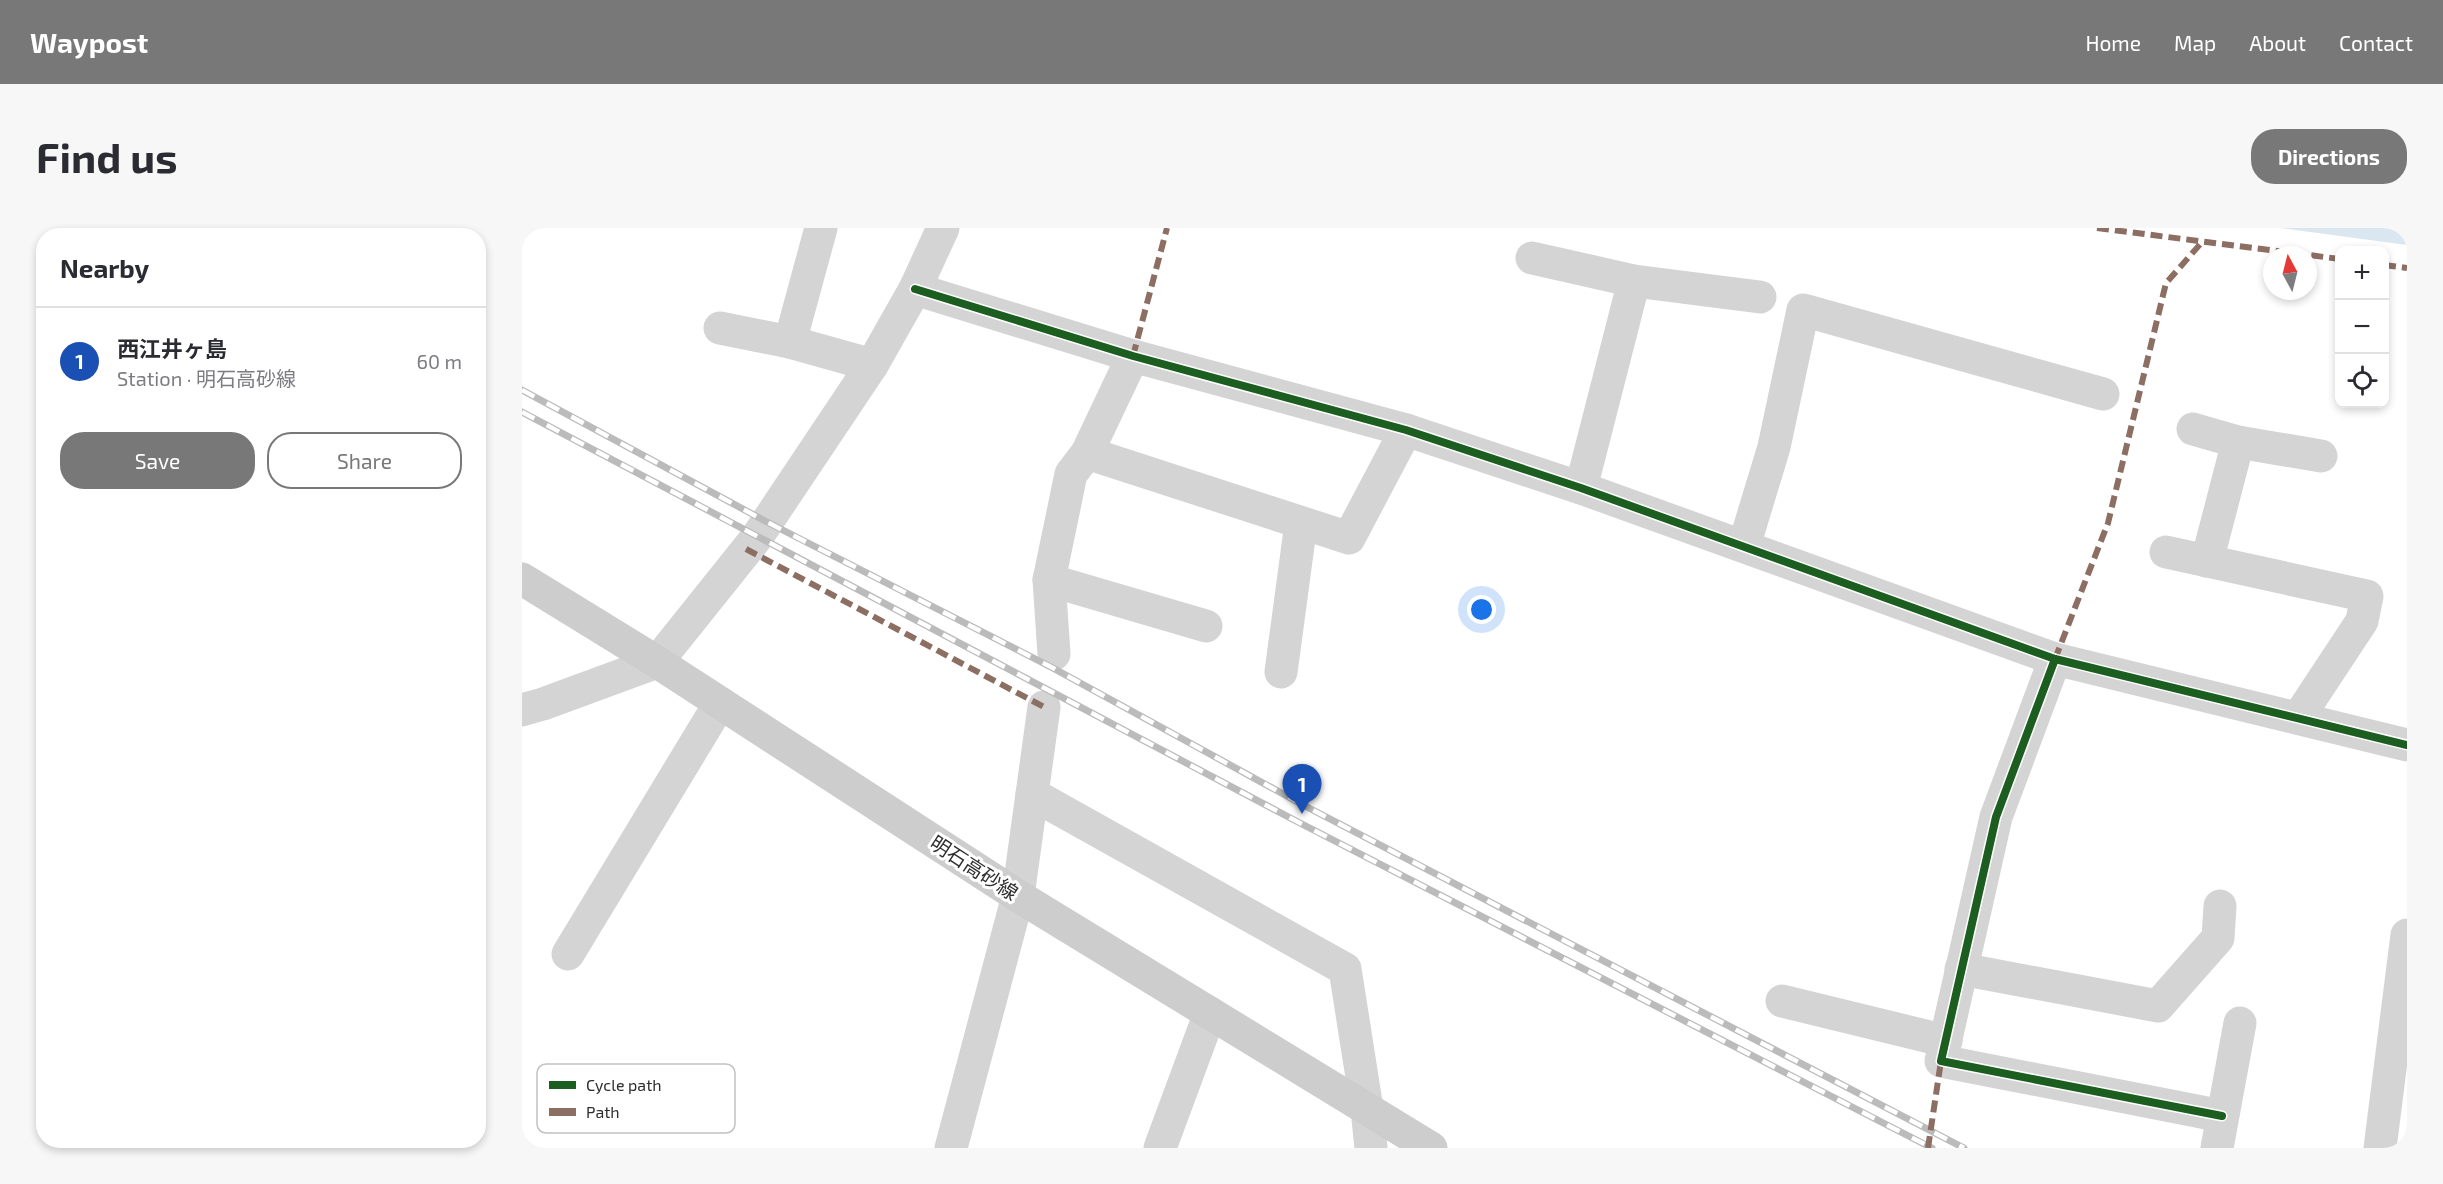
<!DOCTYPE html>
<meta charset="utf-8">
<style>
body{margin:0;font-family:"Exo 2","Noto Sans JP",sans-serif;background:#f7f7f7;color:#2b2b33}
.controls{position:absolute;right:18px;top:18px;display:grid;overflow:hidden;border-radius:12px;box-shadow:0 3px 9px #0003}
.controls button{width:54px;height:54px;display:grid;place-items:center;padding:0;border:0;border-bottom:2px solid #e1e1e2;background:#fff;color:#2b2b33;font:30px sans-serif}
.compass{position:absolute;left:1741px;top:18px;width:54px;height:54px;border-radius:50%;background:#fff;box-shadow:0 3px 9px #0003;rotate:353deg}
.you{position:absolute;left:960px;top:382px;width:21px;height:21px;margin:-15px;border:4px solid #fff;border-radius:50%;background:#1a73e8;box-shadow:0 0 0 9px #1a73e833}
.badge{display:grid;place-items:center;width:39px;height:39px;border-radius:50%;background:#787878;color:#fff;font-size:20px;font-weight:700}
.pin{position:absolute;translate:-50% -50px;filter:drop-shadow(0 2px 3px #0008)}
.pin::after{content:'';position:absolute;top:32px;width:21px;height:18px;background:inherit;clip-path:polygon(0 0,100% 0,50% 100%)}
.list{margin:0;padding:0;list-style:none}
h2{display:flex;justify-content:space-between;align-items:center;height:78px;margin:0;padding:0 24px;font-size:26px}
h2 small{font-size:20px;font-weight:400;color:#7c7c81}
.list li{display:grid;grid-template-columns:39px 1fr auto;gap:18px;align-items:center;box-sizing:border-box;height:108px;padding:0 24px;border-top:2px solid #e1e1e2}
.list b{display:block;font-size:22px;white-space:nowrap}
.list p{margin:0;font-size:20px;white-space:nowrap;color:#7c7c81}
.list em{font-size:20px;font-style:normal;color:#7c7c81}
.actions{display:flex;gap:12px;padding:18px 24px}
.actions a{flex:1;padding:14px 0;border:2px solid #787878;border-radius:24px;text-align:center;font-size:21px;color:#787878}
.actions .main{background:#787878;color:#fff}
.icon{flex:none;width:33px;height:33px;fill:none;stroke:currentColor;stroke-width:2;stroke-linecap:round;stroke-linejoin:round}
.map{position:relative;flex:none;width:1885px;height:920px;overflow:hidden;border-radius:24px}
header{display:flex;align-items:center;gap:36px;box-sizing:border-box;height:84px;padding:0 30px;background:#787878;color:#fff}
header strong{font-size:28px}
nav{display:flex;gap:33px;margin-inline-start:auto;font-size:21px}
.intro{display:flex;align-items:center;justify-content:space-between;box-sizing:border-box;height:144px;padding:0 36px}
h1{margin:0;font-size:42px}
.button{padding:15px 27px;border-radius:24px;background:#787878;color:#fff;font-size:21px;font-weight:700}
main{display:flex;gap:36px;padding:0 36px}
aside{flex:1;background:#fff;border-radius:24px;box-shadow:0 3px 9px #0003}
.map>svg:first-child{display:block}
</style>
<header>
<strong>Waypost</strong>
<nav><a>Home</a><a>Map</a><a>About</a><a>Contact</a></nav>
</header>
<div class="intro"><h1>Find us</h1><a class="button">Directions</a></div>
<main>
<aside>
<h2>Nearby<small></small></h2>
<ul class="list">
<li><span class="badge" style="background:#1a4fb4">1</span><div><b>西江井ヶ島</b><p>Station · 明石高砂線</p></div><em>60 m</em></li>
</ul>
<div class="actions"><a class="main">Save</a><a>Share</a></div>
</aside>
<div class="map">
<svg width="1885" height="920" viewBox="0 0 1885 920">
<rect width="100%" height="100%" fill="#fff"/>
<polygon fill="#dae6f0" points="1758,0 1885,0 1885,17"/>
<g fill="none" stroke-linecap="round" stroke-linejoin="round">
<g stroke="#d4d4d4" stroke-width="33">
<polyline points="1010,30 1112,53 1238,69"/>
<polyline points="393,61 611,128 884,202 1059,260 1533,431 1885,517"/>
<polyline points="198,100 268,114 350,137"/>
<polyline points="268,114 299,0"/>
<polyline points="1671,201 1716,214 1799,228"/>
<polyline points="565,225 827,310 884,202"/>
<polyline points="1059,260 1112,53"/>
<polyline points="1222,318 1252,219 1281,82 1581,166"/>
<polyline points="1644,324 1845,368 1840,393 1776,490"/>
<polyline points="1685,333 1716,214"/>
<polyline points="527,352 684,398"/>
<polyline points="532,426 527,352 549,246 565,225 611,128"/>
<polyline points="1533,431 1474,589 1419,833 1700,888"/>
<polyline points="759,444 779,295"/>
<polyline points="0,482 21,476 135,434 235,309 350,137 393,61 421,0"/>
<polyline points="510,566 823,741 845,881 849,920"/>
<polyline points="46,726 198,475"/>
<polyline points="1439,741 1636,778 1696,710 1698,678"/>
<polyline points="1260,773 1424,813"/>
<polyline points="429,920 496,668 522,479"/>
<polyline points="638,920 688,785"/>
<polyline points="1695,920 1718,795"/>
<polyline points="1858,920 1885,707"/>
</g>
<polyline stroke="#cdcdcd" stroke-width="33" points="0,351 135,434 496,668 909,920"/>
<g stroke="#bbb" stroke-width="7">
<g id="rail">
<polyline points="0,162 245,294 529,439 783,578 1442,920"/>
<polyline points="0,184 776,594 1410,920"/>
</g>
</g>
<use href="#rail" stroke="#fff" stroke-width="4.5" stroke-dasharray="14" stroke-linecap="butt"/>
<g stroke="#8d6e63" stroke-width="6" stroke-dasharray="12 6" stroke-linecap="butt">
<polyline points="1575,0 1818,31"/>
<polyline points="1862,37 1885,40"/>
<polyline points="611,128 645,0"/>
<polyline points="224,321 522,479"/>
<polyline points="1533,431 1586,295 1644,55 1681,13"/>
<polyline points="1406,920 1419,833"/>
</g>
<g stroke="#fff" stroke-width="11">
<g id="cycleway">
<polyline points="393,61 611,128 884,202 1059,260 1533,431 1885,517"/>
<polyline points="1533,431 1474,589 1419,833 1700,888"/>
</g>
</g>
<use href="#cycleway" stroke="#1b5e20" stroke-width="8"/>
</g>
<g text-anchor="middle" stroke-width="6" stroke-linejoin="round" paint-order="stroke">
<g font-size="20" fill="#2f2f2f" stroke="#fff">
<text transform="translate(452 640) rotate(33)" y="7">明石高砂線</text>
</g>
</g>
<rect x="15" y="836" width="198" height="69" rx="9" fill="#fff" stroke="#c1c1c1" stroke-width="1.5"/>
<rect x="27" y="853" width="27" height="8" fill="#1b5e20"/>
<rect x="27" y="880" width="27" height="8" fill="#8d6e63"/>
<g font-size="16" fill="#2f2f2f">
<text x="64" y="863">Cycle path</text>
<text x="64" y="890">Path</text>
</g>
</svg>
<div class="controls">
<button>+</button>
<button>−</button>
<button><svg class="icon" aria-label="locate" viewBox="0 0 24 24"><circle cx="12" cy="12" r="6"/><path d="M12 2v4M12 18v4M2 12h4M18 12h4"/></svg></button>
</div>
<svg class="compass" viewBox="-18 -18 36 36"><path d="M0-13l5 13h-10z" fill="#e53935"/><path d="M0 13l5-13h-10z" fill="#7c7c81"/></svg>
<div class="you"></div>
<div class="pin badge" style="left:780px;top:586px;background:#1a4fb4">1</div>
</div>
</main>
